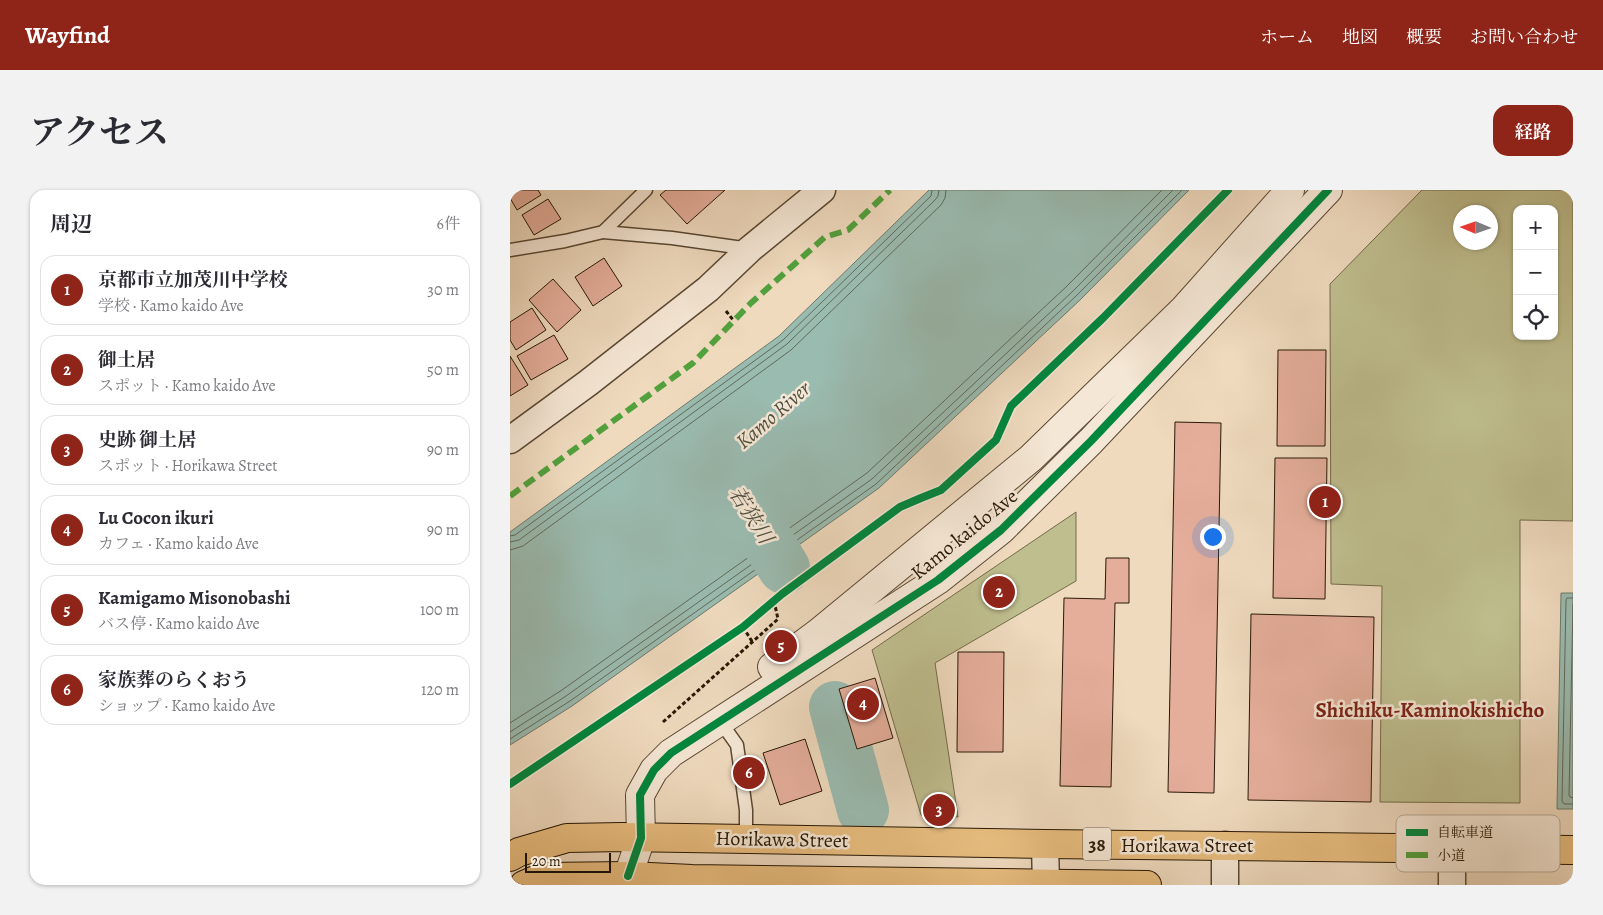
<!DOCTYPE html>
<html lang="ja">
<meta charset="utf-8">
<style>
body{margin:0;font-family:Alegreya,"Noto Serif JP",serif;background:#f2f2f3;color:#2b2b33}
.controls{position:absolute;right:15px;top:15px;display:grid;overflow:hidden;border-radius:10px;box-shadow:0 1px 4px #0004}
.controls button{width:45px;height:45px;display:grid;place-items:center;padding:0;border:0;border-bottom:1px solid #e1e1e2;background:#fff;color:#2b2b33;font:25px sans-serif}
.compass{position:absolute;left:943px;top:15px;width:45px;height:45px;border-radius:50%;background:#fff;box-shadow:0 1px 4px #0004;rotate:272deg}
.scale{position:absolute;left:15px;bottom:12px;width:86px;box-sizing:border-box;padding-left:5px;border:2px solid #271805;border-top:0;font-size:14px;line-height:18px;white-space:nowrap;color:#271805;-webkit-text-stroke:4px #f5e7d5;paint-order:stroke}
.you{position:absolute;left:702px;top:346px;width:18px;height:18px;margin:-12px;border:4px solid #fff;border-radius:50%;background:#1a73e8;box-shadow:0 0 0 8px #1a73e833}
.badge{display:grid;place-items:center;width:32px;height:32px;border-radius:50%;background:#8f2418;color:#fff;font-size:16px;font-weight:700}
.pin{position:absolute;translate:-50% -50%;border:2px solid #fff;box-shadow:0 1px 5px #0006}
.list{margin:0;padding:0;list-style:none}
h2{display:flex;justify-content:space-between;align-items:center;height:65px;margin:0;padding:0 20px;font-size:21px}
h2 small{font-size:16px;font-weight:400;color:#7c7c81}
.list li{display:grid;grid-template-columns:32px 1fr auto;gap:15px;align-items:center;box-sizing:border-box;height:70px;margin:0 10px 10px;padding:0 10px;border:1px solid #e1e1e2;border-radius:15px}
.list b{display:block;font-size:19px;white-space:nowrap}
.list p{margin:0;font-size:16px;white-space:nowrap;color:#7c7c81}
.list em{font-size:16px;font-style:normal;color:#7c7c81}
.icon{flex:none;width:28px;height:28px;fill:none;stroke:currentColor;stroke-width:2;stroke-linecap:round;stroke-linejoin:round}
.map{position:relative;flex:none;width:1063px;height:695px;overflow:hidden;border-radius:15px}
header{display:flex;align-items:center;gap:30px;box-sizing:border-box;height:70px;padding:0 25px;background:#8f2418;color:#fff}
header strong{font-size:24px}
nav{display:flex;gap:28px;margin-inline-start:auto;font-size:18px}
.intro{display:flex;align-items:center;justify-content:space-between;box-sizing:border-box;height:120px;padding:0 30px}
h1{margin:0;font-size:35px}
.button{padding:12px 22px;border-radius:15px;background:#8f2418;color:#fff;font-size:18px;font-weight:700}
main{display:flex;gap:30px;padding:0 30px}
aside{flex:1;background:#fff;border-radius:15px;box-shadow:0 1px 4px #0004}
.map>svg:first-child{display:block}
</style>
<header>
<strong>Wayfind</strong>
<nav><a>ホーム</a><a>地図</a><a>概要</a><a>お問い合わせ</a></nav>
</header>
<div class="intro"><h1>アクセス</h1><a class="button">経路</a></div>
<main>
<aside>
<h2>周辺<small>6件</small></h2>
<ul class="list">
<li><span class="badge">1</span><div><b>京都市立加茂川中学校</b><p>学校 · Kamo kaido Ave</p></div><em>30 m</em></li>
<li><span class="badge">2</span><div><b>御土居</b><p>スポット · Kamo kaido Ave</p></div><em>50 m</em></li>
<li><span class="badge">3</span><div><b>史跡 御土居</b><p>スポット · Horikawa Street</p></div><em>90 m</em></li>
<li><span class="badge">4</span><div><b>Lu Cocon ikuri</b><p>カフェ · Kamo kaido Ave</p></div><em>90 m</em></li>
<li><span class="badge">5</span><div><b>Kamigamo Misonobashi</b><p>バス停 · Kamo kaido Ave</p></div><em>100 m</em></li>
<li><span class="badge">6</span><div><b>家族葬のらくおう</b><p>ショップ · Kamo kaido Ave</p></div><em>120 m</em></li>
</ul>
</aside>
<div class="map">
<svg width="1063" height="695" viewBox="0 0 1063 695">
<rect width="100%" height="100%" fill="#efdabe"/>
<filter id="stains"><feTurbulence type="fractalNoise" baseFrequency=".004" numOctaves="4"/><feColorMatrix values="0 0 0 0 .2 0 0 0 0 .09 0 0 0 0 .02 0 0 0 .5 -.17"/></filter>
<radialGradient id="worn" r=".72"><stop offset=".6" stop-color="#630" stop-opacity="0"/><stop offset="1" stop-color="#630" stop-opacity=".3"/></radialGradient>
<g fill="#bfbe8e" stroke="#736b4a" fill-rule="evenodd">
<path d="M912,0H1063V331L1010,330V613L870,612L872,396L821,394L820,94ZM1007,19H1044V146H1007ZM951,22H981V52H951Z"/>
<polygon points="566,322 566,391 425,473 448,627 411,625 362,460"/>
</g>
<g fill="#9abbb0" stroke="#6c7a6c">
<polygon points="419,0 679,0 570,110 369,298 62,516 0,555 0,342 269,146"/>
<polygon points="1051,403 1063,403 1063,619 1047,619"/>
</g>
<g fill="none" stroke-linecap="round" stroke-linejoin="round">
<g stroke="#606a5a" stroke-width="1">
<polyline points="0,346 5,345 273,150 421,6 422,0"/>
<polyline points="0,352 9,350 277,154 425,10 428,6 429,0"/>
<polyline points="0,360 13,356 281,160 431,15 435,8 436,0"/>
<polyline points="1063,408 1057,408 1056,410 1052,611 1054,614 1063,614"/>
<polyline points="1063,414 1059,605 1060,607 1063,608"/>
<polyline points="0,533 52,500 357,283 557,96 652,0"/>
<polyline points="0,542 56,506 362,289 562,102 663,0"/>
<polyline points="0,549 60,511 366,294 566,106 672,0"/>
</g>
<g stroke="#9abbb0" stroke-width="52">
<polyline points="230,307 274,378"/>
<polyline points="325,517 353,620"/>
</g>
</g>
<g fill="#e5ae9b" stroke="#271805">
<polygon points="0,0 28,0 31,5 7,20 0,8"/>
<polygon points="156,0 215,0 177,34 150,5"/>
<polygon points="38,9 51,29 24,45 12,25"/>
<polygon points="94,68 112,96 83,116 65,87"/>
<polygon points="43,89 71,120 47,142 19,110"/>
<polygon points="22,118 36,140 6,160 0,150 0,132"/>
<polygon points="44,145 58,169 21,190 7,166"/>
<polygon points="768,160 816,160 815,256 767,256"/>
<polygon points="0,166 18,195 0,206"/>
<polygon points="665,232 711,233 704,603 658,602"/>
<polygon points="765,268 817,268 815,409 763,408"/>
<polygon points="596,368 619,368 619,413 605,413 601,597 550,596 554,408 595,409"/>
<polygon points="741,424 864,427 861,612 738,610"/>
<polygon points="448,462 494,462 493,562 447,562"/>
<polygon points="365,488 383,548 347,559 329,499"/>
<polygon points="295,549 312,601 270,615 253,563"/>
</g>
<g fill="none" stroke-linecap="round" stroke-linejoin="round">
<g stroke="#594833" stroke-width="15">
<g id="service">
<polyline points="93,42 162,48 240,59"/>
<polyline points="0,60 55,51 93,42 136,0"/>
<polyline points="210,531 227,555 236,620 236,648"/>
</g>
</g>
<g stroke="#594833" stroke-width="29">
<g id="minor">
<polyline points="0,250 78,193 198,99 240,59 312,0"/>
<polyline points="535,654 536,695"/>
<polyline points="942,658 942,695"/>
<polyline points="715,695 715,655"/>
</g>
</g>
<g stroke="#594833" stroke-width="30">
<g id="tertiary">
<polyline points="262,477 308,443 521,268 674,119 780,0"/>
<polyline points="118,686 131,648 130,605 144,580 161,563 428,390 491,340 581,251 818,0"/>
</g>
</g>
<g stroke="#271805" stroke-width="30">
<g id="primary">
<polyline points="0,667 9,662 57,648 112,647 535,654 1063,660"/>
<polyline points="14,695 32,687 118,686 182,689 637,695"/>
</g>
</g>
<g stroke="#271805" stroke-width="3" stroke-dasharray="4 2.5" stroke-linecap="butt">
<polyline points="216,121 224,131"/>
<polyline points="233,437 243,453"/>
<polyline points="153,532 268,429 264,411"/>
</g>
<use href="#service" stroke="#f5e7d5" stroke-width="12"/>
<use href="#minor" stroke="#f5e7d5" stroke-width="26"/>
<use href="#tertiary" stroke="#f5e7d5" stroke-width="28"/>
<use href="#primary" stroke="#e8bd7f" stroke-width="28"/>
<polyline stroke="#51a13d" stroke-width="6" stroke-dasharray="12 6" stroke-linecap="butt" points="0,306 183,173 241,113 315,47 338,40 380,0"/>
<g stroke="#f5e7d5" stroke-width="11">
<g id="cycleway">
<polyline points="0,594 233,437 272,404 390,317 411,308 431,300 486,250 501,216 593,128 718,0"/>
<polyline points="118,686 131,648 130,605 144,580 161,563 428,390 491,340 581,251 818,0"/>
</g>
</g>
<use href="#cycleway" stroke="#00873e" stroke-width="8"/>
</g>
<g text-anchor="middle" stroke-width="5" stroke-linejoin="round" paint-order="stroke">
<rect fill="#f5e7d5" stroke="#655643" stroke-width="1" x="573" y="637.5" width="28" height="33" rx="4"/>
<g font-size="19" font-weight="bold" fill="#271805">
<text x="587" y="661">38</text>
</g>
<g font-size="20" fill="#271805" stroke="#f5e7d5">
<text transform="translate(454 344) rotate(-39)" y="7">Kamo kaido Ave</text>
<text transform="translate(272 649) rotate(1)" y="7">Horikawa Street</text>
<text x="677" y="662">Horikawa Street</text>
</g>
<g font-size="21" font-style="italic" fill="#4f5141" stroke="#f5e7d5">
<text transform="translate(263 225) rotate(-41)" y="7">Kamo River</text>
<text transform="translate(241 325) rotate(58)" y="7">若狭川</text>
</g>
<g font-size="21" font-weight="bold" fill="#7a1f14" stroke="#f5e7d5">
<text x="920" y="527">Shichiku-Kaminokishicho</text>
</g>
</g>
<rect x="886" y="625" width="164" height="57" rx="8" fill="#f5e7d5" stroke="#b7a997" stroke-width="1"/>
<rect x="896" y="639" width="22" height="7" fill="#00873e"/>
<rect x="896" y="662" width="22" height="6" fill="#51a13d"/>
<g font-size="14" fill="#271805">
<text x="927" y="647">自転車道</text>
<text x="927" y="670">小道</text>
</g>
<rect width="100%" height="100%" filter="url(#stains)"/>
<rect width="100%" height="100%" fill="url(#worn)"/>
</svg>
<div class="controls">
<button>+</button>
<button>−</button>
<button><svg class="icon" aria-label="locate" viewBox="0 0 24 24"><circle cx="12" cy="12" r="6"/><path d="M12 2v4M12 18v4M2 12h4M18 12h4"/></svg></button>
</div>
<svg class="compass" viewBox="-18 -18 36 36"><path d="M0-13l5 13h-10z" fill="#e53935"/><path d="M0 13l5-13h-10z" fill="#7c7c81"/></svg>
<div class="scale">20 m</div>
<div class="you"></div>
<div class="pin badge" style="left:815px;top:312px">1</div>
<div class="pin badge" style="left:489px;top:402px">2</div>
<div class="pin badge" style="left:429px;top:620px">3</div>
<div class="pin badge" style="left:353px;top:514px">4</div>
<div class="pin badge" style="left:271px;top:456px">5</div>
<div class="pin badge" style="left:239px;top:583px">6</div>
</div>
</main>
